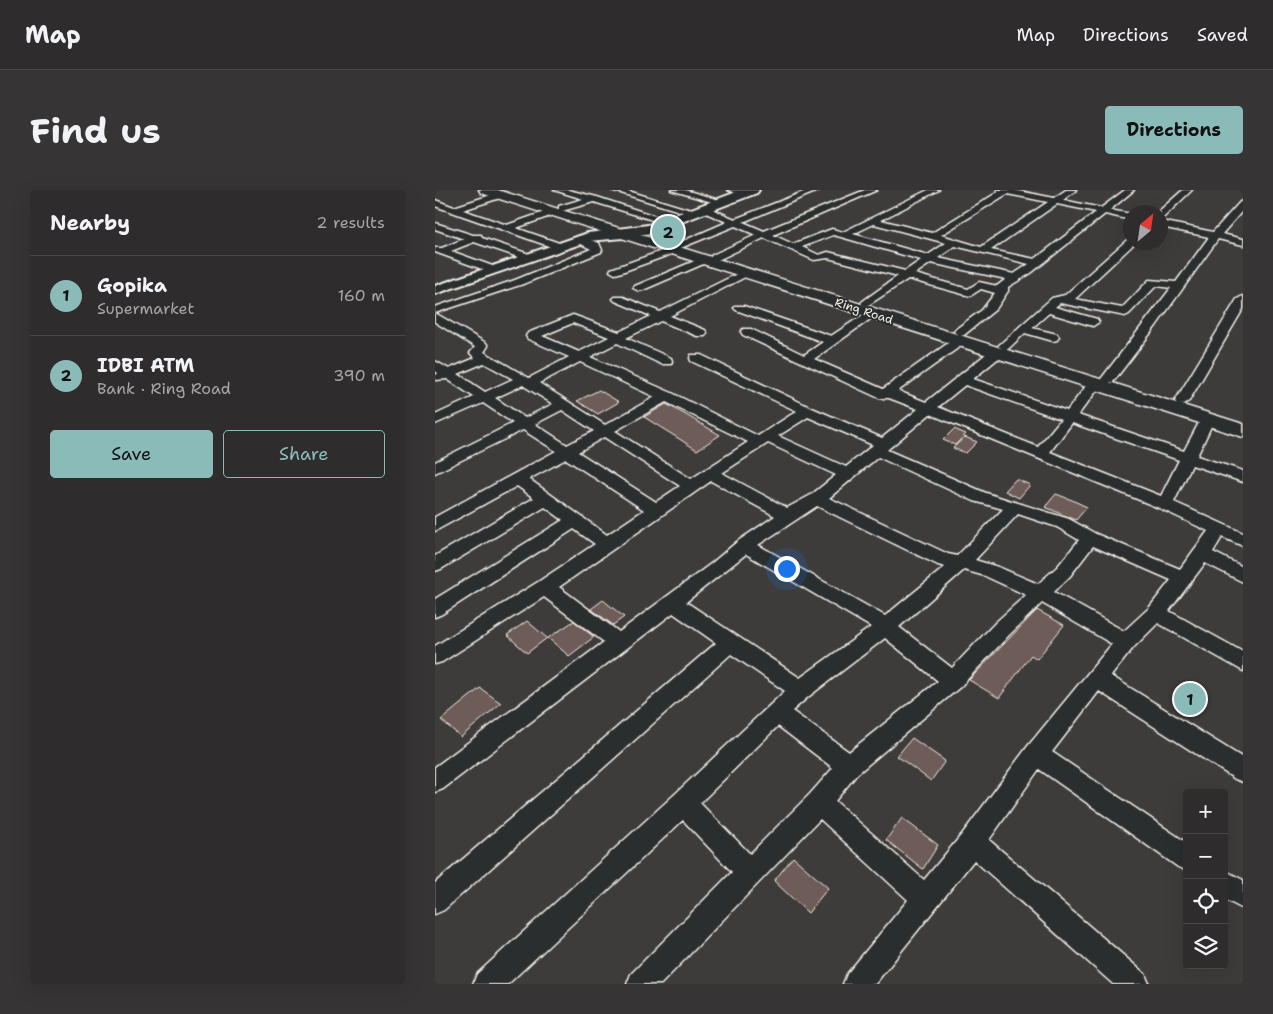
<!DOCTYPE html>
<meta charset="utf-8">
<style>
body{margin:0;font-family:"Shantell Sans",sans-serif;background:#363434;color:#f1f3f6}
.controls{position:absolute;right:15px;bottom:15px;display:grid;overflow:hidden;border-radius:5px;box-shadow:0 5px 20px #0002}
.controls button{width:45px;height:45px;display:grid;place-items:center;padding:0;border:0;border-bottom:1px solid #494848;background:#2e2c2c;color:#f1f3f6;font:25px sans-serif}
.compass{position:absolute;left:688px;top:15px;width:45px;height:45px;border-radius:50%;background:#2e2c2c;box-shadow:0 5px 20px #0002;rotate:29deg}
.you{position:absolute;left:351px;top:378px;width:18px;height:18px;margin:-12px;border:4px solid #fff;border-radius:50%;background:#1a73e8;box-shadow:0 0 0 8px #1a73e833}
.badge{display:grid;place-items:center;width:32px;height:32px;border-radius:50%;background:#8bbbb9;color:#111;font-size:16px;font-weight:700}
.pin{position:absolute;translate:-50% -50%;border:2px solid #fff;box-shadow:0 1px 5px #0006}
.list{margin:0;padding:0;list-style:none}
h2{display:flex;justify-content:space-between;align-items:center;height:65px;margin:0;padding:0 20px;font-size:21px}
h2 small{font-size:16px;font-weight:400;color:#a7a7a9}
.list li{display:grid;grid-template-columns:32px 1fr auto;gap:15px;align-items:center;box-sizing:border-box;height:80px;padding:0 20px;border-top:1px solid #494848}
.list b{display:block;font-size:19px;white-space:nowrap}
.list p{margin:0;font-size:16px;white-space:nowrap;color:#a7a7a9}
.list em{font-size:16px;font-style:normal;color:#a7a7a9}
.actions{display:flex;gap:10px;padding:15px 20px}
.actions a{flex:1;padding:11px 0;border:1px solid #8bbbb9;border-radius:5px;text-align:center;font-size:18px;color:#8bbbb9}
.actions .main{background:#8bbbb9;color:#111}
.icon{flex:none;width:28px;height:28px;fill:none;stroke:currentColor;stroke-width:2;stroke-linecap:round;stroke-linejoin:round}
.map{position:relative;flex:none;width:808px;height:794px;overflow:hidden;border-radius:5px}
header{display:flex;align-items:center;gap:30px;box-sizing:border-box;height:70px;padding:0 25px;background:#2e2c2c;border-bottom:1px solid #494848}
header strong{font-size:24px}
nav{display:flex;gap:28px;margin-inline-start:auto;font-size:18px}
.intro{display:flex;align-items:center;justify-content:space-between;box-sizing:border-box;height:120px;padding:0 30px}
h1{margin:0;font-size:35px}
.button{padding:12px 22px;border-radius:5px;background:#8bbbb9;color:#111;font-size:18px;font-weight:700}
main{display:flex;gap:30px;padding:0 30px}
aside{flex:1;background:#2e2c2c;border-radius:5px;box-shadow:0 5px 20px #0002}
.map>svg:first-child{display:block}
</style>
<header>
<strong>Map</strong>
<nav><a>Map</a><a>Directions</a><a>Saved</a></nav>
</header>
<div class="intro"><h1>Find us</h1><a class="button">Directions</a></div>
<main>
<aside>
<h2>Nearby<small>2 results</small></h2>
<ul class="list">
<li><span class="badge">1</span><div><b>Gopika</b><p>Supermarket</p></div><em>160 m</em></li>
<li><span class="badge">2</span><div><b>IDBI ATM</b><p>Bank · Ring Road</p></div><em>390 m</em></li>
</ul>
<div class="actions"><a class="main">Save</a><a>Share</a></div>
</aside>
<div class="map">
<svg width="808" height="794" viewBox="0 0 808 794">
<rect width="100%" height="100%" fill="#3e3b3b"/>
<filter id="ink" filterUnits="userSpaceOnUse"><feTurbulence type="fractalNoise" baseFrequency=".02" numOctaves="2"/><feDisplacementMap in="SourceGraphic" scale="10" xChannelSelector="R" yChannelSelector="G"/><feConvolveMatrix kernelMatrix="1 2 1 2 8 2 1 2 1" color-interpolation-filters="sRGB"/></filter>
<g filter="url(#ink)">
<g fill="#6e5b59" stroke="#f4f1e8">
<polygon points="164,200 184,212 163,224 142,211"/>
<polygon points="231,214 251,225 285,245 262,260 209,227"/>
<polygon points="519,239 531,244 520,255 508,250"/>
<polygon points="530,247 542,252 531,263 518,258"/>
<polygon points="581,289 595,295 584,308 570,301"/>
<polygon points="621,304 637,310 652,317 641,330 610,317"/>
<polygon points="168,410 189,427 178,435 156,419"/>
<polygon points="602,420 629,435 602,469 596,465 564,508 534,490"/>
<polygon points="92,431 112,448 92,463 72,445"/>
<polygon points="139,431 159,447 134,466 113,448"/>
<polygon points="45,498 66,513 26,547 6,530"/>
<polygon points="477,548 510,571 496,591 462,566"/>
<polygon points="467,628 503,655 488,679 451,650"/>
<polygon points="358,667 393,698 373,723 339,691"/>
</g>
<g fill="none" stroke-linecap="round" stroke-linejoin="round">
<g stroke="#f4f1e8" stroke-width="3">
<g id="minor">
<polygon points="119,0 133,0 162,7 232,30 227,33 224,32 159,12 127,21 124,20 124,16 148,9"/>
<polygon points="176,0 190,0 259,21 254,24 251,23"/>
<polygon points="236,0 250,0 291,12 287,15"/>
<polygon points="293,0 307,0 309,2 305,5"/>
<path d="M373,0H385L308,32L329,41L430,0H442L338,45L358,54L397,39L408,42L493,0H504L446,30L497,43L563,2L562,0H579L619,8L631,0H641L628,10L666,18L690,0H699L675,20L696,24V30L670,24L596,83L573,97V101L561,119L529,145L525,146L519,142L521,139L547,120L560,103L546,99L535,106L473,89L432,116L428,115L426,113L428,111L463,86L393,68L379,70L329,48L285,69H277L276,67L277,65L321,45L300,36L248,57L244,58L239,55L292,32L266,21V17H272L300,29ZM572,4L613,12L546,57L506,45ZM622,14L661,22L600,69L556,60ZM439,34L511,53L493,65L418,44ZM398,45L406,47L486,70L470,81L393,62L384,65L367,57ZM520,56L594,74L579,84L503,68ZM496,73L571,89L562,96L544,92L533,99L480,84Z"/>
<polygon points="748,0 757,0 729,27 726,28 726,22 723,22"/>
<polygon points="65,2 69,5 68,7 28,20 72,35 115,20 121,20 121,24 81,38 130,55 130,59 122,59 0,16 0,10 19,17"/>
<polygon points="808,11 808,20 787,44 808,49 808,55 783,49 721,136 678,192 668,192 666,189 736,98 721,96 694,124 690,126 625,113 620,117 662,129 664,132 658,136 614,123 597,138 622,144 624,147 622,150 618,151 590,143 573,159 569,160 563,156 617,108 630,105 692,50 696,49 696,52 701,52 640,109 687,118 714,90 741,92 774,47 726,37 726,31 778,42 805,12"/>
<polygon points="0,33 38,45 46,45 47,48 97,65 98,67 97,69 89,69 39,52 16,61 63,78 64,80 63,82 55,82 0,62 0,58 7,58 29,49 0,39"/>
<polygon points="146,47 164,53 167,60 166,62 88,94 0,123 0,117 80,90 156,59 142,52 142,48"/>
<polygon points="238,57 242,58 242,62 184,83 180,84 175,81 176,79"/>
<polygon points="269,67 273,68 274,70 273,72 208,100 204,101 198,98 200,96"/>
<path d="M310,80L314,81L315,83L314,85L235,126L270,140L272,143L270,146H262L226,131L191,148L236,168L237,171L236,174H226L182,153L155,167L237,203L323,246L362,221L256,171L255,168L256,165H266L377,218L447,248L483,219L454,208H444L308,145L306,142L308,139H316L369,165L388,152L301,120L299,118L301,116H309L396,146L437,119L443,123L441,125L379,169L448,199L519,149H527L529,152L527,155L463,201L491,212L556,160H566L567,163L566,166L538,189L632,221L654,192H664L666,195L643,225L749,261L767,227H777L779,230L762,266L808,281V292L757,275L739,312L808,343V356L787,347L778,362L808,377V392L770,373L734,421L808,462V481L723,433L698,458L676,486L808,568V592L800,589L664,501L617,562L752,653V681L743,677L604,579L554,650L710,784L714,794H678L539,670L440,794H408L412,784L473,710L385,629L226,794H192L196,784L297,682L248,630L73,794H38L42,784L239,605L350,501L296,464L9,720L0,724V693L281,453L238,423L8,599L0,602V577L169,452L109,407L7,472L0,474V456L103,392L160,354L139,339L7,424L0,427V409L128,330L110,317L6,379L0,381V366L99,308L82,296L0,341V327L121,261L88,240L0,283V272L78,233L48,213L0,234V225L39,207L12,189L1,190L0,186L3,183L0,181V171L14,179L40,168L35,163L40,157L0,132V123L51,153L53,156L49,162L94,188L134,167L93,149L91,146L93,143L138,125L184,142L216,126L180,111L178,109L180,107H188L225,122ZM138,133L174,147L144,162L107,146ZM145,172L220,207L170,235L104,193ZM49,173L78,189L50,202L23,184ZM88,195L89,196L118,214L90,228L60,208ZM530,195L626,229L603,257L503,217ZM231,212L313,252L256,289L180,241ZM127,220L159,241L132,255L100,234ZM495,224L724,318L773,341L745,379L661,344L634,329L551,303L452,260ZM373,227L438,255L411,277L343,246ZM637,233L744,270L726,306L615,262ZM169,247L245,296L221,312L143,262ZM333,253L401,285L376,305L352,318L287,283ZM443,267L539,311L568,319L522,366L513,364L394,308ZM131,269L209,320L172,345L94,289ZM276,291L340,326L303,351L277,373L184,442L124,397ZM382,316L503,375L510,377L450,426L323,355ZM583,324L622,337L644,350L623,376L603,394L563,377L540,370ZM658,356L736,390L714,418L689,441L619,402L635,386ZM311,364L436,437L365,488L251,412ZM529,380L550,386L591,405L560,433L517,478L464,437ZM607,413L677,454L593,556L528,643L489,690L400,611L422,584L525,497L574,445ZM450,448L503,491L414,562L357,521L373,507ZM343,536L398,578L375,604L315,664L265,613Z"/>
<polygon points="808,106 808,119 754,211 747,215 742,214 740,211 802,109"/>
<polygon points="789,680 808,690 808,719 789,709"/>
</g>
</g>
<g stroke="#f4f1e8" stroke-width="4">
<polygon id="tertiary" points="153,43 157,44 159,47 157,50 0,104 0,96"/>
</g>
<g stroke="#f4f1e8" stroke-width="4">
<polygon id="secondary" points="307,0 324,0 322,3 221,42 188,48 153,51 146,47 153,43 213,35"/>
</g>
<g stroke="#f4f1e8" stroke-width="3">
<polygon id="trunk" points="44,0 63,0 808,234 808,247 46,3"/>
</g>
<use href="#minor" fill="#2a2d2e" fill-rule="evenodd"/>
<use href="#tertiary" fill="#2a2d2e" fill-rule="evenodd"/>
<use href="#secondary" fill="#2a2d2e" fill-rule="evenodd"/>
<use href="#trunk" fill="#2a2d2e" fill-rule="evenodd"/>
</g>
</g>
<g text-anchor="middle" stroke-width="4" stroke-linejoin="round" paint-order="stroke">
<g font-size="12" fill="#f4f1e8" stroke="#2a2d2e">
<text transform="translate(429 121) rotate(18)" y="4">Ring Road</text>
</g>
</g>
</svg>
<div class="controls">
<button>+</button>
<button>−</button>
<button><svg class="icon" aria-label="locate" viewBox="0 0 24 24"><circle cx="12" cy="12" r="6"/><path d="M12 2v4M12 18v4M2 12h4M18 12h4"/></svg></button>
<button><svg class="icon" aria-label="layers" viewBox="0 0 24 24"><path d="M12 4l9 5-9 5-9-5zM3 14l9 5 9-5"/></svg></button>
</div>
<svg class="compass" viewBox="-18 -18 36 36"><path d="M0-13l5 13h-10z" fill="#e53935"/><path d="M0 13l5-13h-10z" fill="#a7a7a9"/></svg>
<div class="you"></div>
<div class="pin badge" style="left:755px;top:509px">1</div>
<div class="pin badge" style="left:233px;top:42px">2</div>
</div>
</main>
